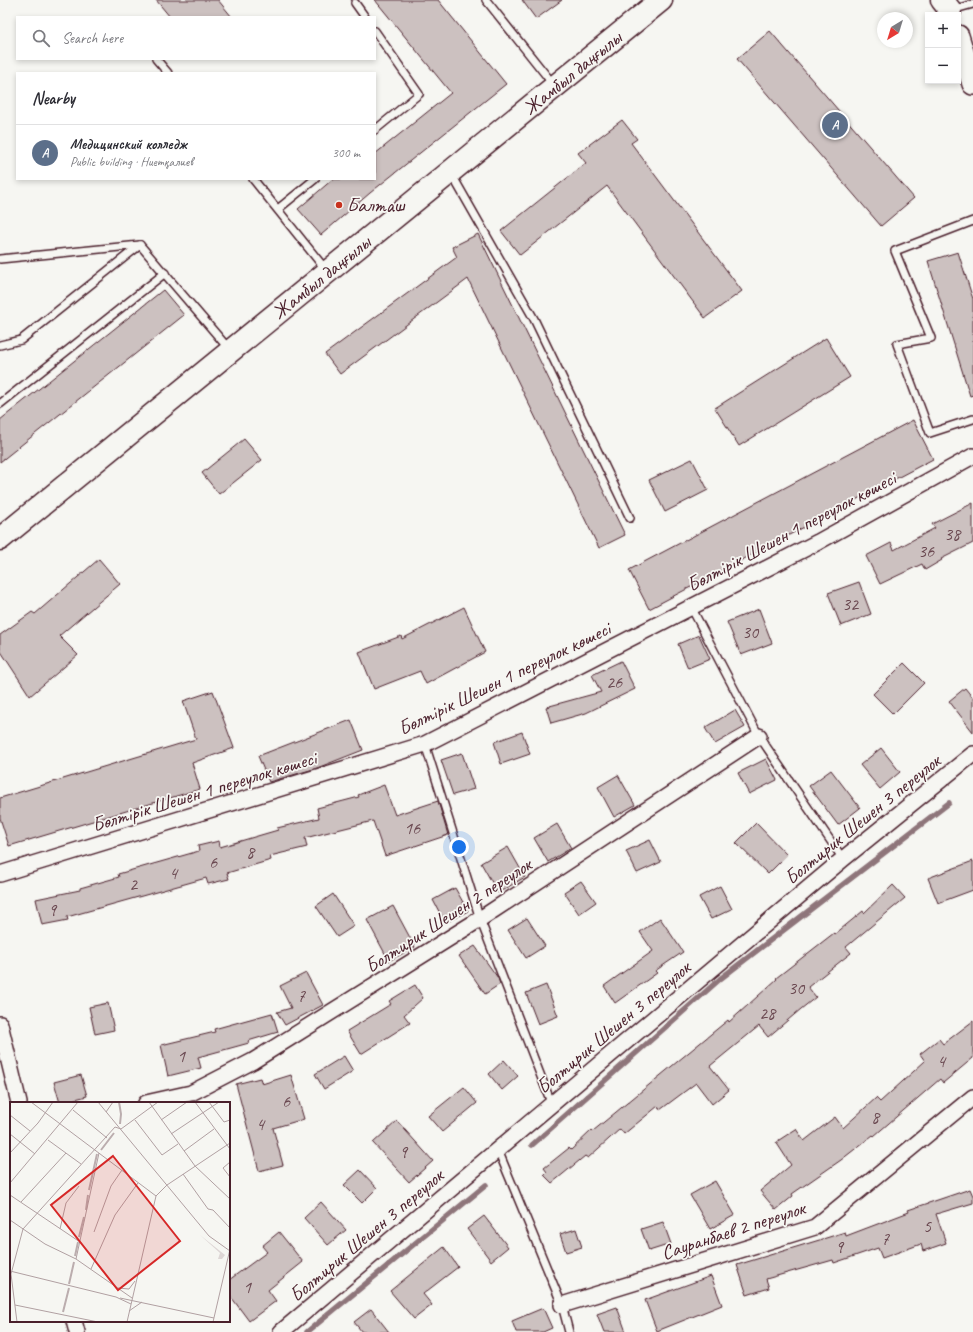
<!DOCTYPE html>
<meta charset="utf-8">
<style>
body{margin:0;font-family:Caveat,sans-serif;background:#f7f7f7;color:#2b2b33}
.controls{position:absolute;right:12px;top:12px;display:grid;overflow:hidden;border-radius:0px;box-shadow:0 2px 6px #0003}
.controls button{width:36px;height:36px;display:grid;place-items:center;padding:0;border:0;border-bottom:1px solid #e1e1e2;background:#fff;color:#2b2b33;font:20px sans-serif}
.compass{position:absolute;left:877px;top:12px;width:36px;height:36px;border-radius:50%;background:#fff;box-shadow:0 2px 6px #0003;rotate:218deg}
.you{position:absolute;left:459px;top:847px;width:14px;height:14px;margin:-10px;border:3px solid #fff;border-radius:50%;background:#1a73e8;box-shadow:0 0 0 6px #1a73e833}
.badge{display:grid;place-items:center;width:26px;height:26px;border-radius:50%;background:#c8321e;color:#fff;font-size:13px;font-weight:700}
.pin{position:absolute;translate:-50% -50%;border:2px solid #fff;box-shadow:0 1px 4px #0006}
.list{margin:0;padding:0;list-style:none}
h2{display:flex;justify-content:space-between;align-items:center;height:52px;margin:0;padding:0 16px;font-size:17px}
h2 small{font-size:13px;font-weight:400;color:#7c7c81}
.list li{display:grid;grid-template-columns:26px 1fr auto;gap:12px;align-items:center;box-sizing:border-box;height:56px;padding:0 16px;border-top:1px solid #e1e1e2}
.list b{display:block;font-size:15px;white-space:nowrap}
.list p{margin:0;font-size:13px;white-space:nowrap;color:#7c7c81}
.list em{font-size:13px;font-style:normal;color:#7c7c81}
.icon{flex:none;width:22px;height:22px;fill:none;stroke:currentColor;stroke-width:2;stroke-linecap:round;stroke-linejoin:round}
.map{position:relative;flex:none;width:973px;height:1332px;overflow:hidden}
.search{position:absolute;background:#fff;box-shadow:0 2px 6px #0003;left:16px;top:16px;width:360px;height:44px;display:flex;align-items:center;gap:10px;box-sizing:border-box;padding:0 14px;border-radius:0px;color:#7c7c81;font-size:15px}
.panel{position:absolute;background:#fff;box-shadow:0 2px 6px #0003;left:16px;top:72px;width:360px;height:108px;border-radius:0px}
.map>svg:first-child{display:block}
</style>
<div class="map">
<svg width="973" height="1332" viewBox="0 0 973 1332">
<rect width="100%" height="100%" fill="#f6f6f2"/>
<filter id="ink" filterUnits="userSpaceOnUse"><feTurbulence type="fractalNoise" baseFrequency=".025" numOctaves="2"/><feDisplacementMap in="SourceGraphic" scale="8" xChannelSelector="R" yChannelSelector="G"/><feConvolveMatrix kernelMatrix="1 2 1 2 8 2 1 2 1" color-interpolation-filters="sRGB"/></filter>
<g filter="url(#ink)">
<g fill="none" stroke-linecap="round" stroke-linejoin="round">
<g stroke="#8e747a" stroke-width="5.5">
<polyline points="532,1145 720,979 949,803"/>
<polyline points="307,1332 486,1185"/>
</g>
</g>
<g fill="#ccc1c0" stroke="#4a1f2b">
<polygon points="156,0 218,0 232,17 170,17"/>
<polygon points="375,0 438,0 506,84 370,193 321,235 298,209 333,179 375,179 375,154 451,93"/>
<polygon points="522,0 562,0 536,19"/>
<polygon points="770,31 914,198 881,226 737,59"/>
<polygon points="622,120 637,139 631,143 742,291 705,318 607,186 520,255 501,231 586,163 578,153"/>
<polygon points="478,234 625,535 599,548 468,279 340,374 325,354 457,257 452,247"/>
<polygon points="958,252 973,299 973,395 970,396 928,261"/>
<polygon points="163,290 184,315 0,462 0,420"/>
<polygon points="826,338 850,377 739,446 715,408"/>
<polygon points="913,420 933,459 649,609 629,570"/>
<polygon points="244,439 262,460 219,494 202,473"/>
<polygon points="692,459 708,490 665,512 649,480"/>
<polygon points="973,503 973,543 941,559 942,560 925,570 922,564 880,584 866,556 891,543 894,550 935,528 932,524"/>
<polygon points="99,559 120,584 59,636 78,655 30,696 0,650 0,635 32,612 35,614"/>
<polygon points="859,582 871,614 841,626 828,593"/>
<polygon points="464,607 485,652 426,684 420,671 374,689 359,652 401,636 402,639"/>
<polygon points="759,609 772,643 741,655 727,622"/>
<polygon points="699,635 710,659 688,668 678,644"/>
<polygon points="621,661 635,689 586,713 551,723 546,707 601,692 592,675"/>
<polygon points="904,663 924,683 893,714 873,694"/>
<polygon points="965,688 973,698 973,732 949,701"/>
<polygon points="213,691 234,748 192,763 200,789 9,846 0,818 0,798 196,739 183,701"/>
<polygon points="735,710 745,727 715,744 705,728"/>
<polygon points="351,720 363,750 317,768 269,782 258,756"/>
<polygon points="522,732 530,754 501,764 494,742"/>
<polygon points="881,748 900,772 880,789 860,765"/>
<polygon points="462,753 474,789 453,795 441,760"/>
<polygon points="766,759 777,780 749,794 738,773"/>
<polygon points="831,770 860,808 838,825 809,786"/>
<polygon points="618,775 635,805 614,817 598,787"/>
<polygon points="384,785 395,815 438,801 448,835 385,856 373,821 305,838 307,847 270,856 271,860 227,873 229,879 208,884 206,878 67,917 68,920 42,925 36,899 80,890 80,888 119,877 118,874 199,851 198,846 219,841 220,847 278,830 277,828 319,818 317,808 359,797 358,795"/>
<polygon points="756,823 787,855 768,874 736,843"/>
<polygon points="557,824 571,848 548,862 534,838"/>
<polygon points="650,840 661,862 637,873 626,851"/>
<polygon points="508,847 525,877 498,893 481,863"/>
<polygon points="973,861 973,890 938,903 928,878"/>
<polygon points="581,881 596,902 579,914 564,892"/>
<polygon points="893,885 905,898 846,947 851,953 808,987 816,997 801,1009 768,1037 759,1026 710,1066 729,1090 712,1104 696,1083 660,1110 658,1106 624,1134 620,1129 588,1158 585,1156 552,1183 544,1175 547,1172 544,1168 569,1148 571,1150 592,1130 593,1131 728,1020 729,1022 777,979 776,978 834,933 835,934 863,911 864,913"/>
<polygon points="720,886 732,909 711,919 699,897"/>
<polygon points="455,888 468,911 445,923 433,900"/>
<polygon points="333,894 354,926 337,937 316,906"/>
<polygon points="393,906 415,947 389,961 367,920"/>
<polygon points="527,918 545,946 526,958 508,930"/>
<polygon points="660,918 683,952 655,971 657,973 615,1003 604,986 653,951 640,932"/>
<polygon points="475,946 498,978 500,984 485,994 459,956"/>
<polygon points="306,973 323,1005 285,1025 277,1012 291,1008 280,986"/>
<polygon points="415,985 423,998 404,1015 410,1023 361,1054 347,1031 391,1004 389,1001"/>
<polygon points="546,985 558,1016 538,1024 526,993"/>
<polygon points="108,1003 114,1030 95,1034 89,1007"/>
<polygon points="272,1013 278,1032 248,1041 249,1043 198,1057 201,1068 168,1076 161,1045 215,1032 214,1029"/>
<polygon points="973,1021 973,1058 943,1083 940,1079 874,1136 873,1135 841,1160 792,1194 793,1196 776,1210 760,1191 791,1165 776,1142 796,1129 804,1141 835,1117 843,1128 876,1098 880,1102 925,1061 920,1054 939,1039 943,1044"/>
<polygon points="344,1056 353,1071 324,1089 315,1074"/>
<polygon points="504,1060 518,1076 502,1090 489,1074"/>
<polygon points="81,1075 87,1096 60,1103 54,1082"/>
<polygon points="291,1075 304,1119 273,1128 283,1165 259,1171 236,1084 260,1078 262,1084"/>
<polygon points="464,1087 477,1103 442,1132 428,1116"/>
<polygon points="397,1121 433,1161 409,1182 373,1143"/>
<polygon points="360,1170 377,1188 362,1203 344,1185"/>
<polygon points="715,1181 735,1215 710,1229 690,1195"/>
<polygon points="970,1189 973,1196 973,1203 936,1214 946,1243 923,1251 921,1244 882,1258 878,1248 834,1263 833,1260 766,1279 769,1288 747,1295 737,1265 826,1238 845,1232 846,1236 909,1212 908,1210"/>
<polygon points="321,1202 346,1230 328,1245 304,1218"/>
<polygon points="484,1216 508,1247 491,1261 467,1229"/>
<polygon points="663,1222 671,1244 649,1251 641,1229"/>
<polygon points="576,1229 582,1247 566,1252 560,1234"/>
<polygon points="279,1232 303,1262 268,1290 276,1301 249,1321 229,1294 229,1280 267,1252 262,1246"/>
<polygon points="444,1247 458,1267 423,1294 432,1305 414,1319 390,1291"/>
<polygon points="711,1276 722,1305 657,1331 645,1300"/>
<polygon points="617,1307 626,1332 604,1332 597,1314"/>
<polygon points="543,1308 552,1328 543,1332 516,1332 512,1321"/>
<polygon points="371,1309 389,1332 362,1332 354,1322"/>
</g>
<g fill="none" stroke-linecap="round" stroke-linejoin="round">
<g stroke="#4a1f2b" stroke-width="10">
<g id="lane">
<polyline points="486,0 553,84"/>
<polyline points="355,3 365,17"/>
<polyline points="952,10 973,4"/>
<polyline points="375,31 419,94 375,130"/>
<polyline points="156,59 168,73"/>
<polyline points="452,175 534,319 630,518"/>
<polyline points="253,179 326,270"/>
<polyline points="278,209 315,179"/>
<polyline points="973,221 895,251 931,338 897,344 930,433 973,419"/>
<polyline points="0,259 140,245"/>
<polyline points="0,345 21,340 140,245 229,349"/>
<polyline points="0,404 165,273"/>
<polyline points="691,607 759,736 843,859"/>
<polyline points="425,744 480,919 552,1105"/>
<polyline points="498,1150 562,1305 569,1332"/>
</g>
</g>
<g stroke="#4a1f2b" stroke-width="18">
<g id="street">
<polyline points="0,874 425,744 818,542 973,456"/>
<polyline points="0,1024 19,1103"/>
<polyline points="146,1103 191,1093 253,1061 480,919 759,736"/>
<polyline points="562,1305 815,1227 973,1097"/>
<polyline points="74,1321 77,1332"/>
<polyline points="281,1332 843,859 973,754"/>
</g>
</g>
<g stroke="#4a1f2b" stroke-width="24">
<polyline id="secondary" points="958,36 973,84"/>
</g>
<g stroke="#4a1f2b" stroke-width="25">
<g id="primary">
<polyline points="942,0 950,10"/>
<path id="s1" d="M0,539L661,0"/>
</g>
</g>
<use href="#lane" stroke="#f6f6f2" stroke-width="7"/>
<use href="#street" stroke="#f6f6f2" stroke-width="15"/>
<use href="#secondary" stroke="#f6f6f2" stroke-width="21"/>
<use href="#primary" stroke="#f6f6f2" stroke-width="22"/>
</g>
</g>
<circle fill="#c8321e" stroke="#f6f6f2" stroke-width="1.5" cx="339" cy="205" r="4"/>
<g text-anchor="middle" stroke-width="3.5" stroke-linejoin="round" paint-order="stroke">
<g font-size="18" fill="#6a4850">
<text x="952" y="540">38</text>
<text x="926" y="557">36</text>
<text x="850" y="610">32</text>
<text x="750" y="638">30</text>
<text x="614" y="688">26</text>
<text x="412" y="834">16</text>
<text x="250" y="858">8</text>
<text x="213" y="868">6</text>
<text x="173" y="879">4</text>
<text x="133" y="890">2</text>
<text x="52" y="916">9</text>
<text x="796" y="994">30</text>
<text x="301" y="1002">7</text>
<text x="767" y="1019">28</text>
<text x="181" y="1062">1</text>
<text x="941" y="1067">4</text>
<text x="286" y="1107">6</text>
<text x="875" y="1123">8</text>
<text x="260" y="1130">4</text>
<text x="403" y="1158">9</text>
<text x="927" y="1232">5</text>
<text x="885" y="1245">7</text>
<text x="839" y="1253">9</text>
<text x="247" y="1293">1</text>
</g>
<g font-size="20" fill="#4a1f2b" stroke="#f6f6f2">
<text dy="7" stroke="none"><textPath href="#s1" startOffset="738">Жамбыл даңғылы</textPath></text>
<text transform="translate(321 277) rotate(-39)" y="7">Жамбыл даңғылы</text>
<text transform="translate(791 531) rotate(-28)" y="7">Бөлтірік Шешен 1 переулок көшесі</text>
<text transform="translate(504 678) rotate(-26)" y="7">Бөлтірік Шешен 1 переулок көшесі</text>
<text transform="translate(204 791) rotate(-17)" y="7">Бөлтірік Шешен 1 переулок көшесі</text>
<text transform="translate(862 819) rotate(-39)" y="7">Болтирик Шешен 3 переулок</text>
<text transform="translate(448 915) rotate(-33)" y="7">Болтирик Шешен 2 переулок</text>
<text transform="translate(613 1027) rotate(-40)" y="7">Болтирик Шешен 3 переулок</text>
<text transform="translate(733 1230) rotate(-18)" y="7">Сауранбаев 2 переулок</text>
<text transform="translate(366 1235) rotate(-40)" y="7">Болтирик Шешен 3 переулок</text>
</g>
<g font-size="20" fill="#4a1f2b" stroke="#f6f6f2" text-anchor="start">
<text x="347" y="212">Балташ</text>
</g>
</g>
<g transform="translate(10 1102)">
<rect width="220" height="220" fill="#f6f6f2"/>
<path d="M190,133L215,153L212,157H208L210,151Z" fill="#ddd6d5"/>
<path fill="none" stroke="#bbadae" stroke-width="2" d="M109,0L111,12L110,22M91,48L104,31M79,88L87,52M76,108L78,93M69,135L74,115M65,154L68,140M59,182L64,160M53,210L59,186"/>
<path fill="none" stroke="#b1a0a2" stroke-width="1" d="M21,0L146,94M88,0L199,134L220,149M139,0L185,64L220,97M185,0L220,47M199,0L214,20L220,18M63,8L97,36M96,10L103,0M0,13L20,29M125,18L152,53L168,42M151,18L177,0M0,32L25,52M161,32L209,0M38,38L71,62M174,49L204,27M0,51L28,21L43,0M220,60L213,66L220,75M173,72L198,107L203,108L220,126M0,81L68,0M0,93L70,140M11,100L56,51M0,118L35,142L66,157L122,196M50,127L56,101L69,84M84,130L101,84L112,68M66,157L89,51M81,167L105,113L128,81M0,169L106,195M108,186L119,187L125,179M106,195L121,202M110,196L204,216M5,203L88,220M119,209L132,200M7,220L1,172L13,127L105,25L111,27L148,0M117,220L146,94L157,83L220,41M203,220L220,147"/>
<path fill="#d62828" fill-opacity="0.15" stroke="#d62828" stroke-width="2" d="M103,54L170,139L108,188L41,103Z"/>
<rect width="220" height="220" fill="none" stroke="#4a1f2b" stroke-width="2"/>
</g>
</svg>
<div class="controls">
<button>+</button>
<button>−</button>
</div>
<svg class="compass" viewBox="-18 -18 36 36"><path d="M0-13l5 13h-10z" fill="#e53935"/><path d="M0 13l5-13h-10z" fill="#7c7c81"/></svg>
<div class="you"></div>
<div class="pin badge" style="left:835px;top:125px;background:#5c6f8a">A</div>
<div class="search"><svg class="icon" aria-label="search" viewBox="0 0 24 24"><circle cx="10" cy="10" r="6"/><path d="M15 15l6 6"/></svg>Search here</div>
<section class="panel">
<h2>Nearby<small></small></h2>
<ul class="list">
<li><span class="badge" style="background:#5c6f8a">A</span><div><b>Медицинский колледж</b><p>Public building · Ниетқалиев</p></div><em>300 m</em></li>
</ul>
</section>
</div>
